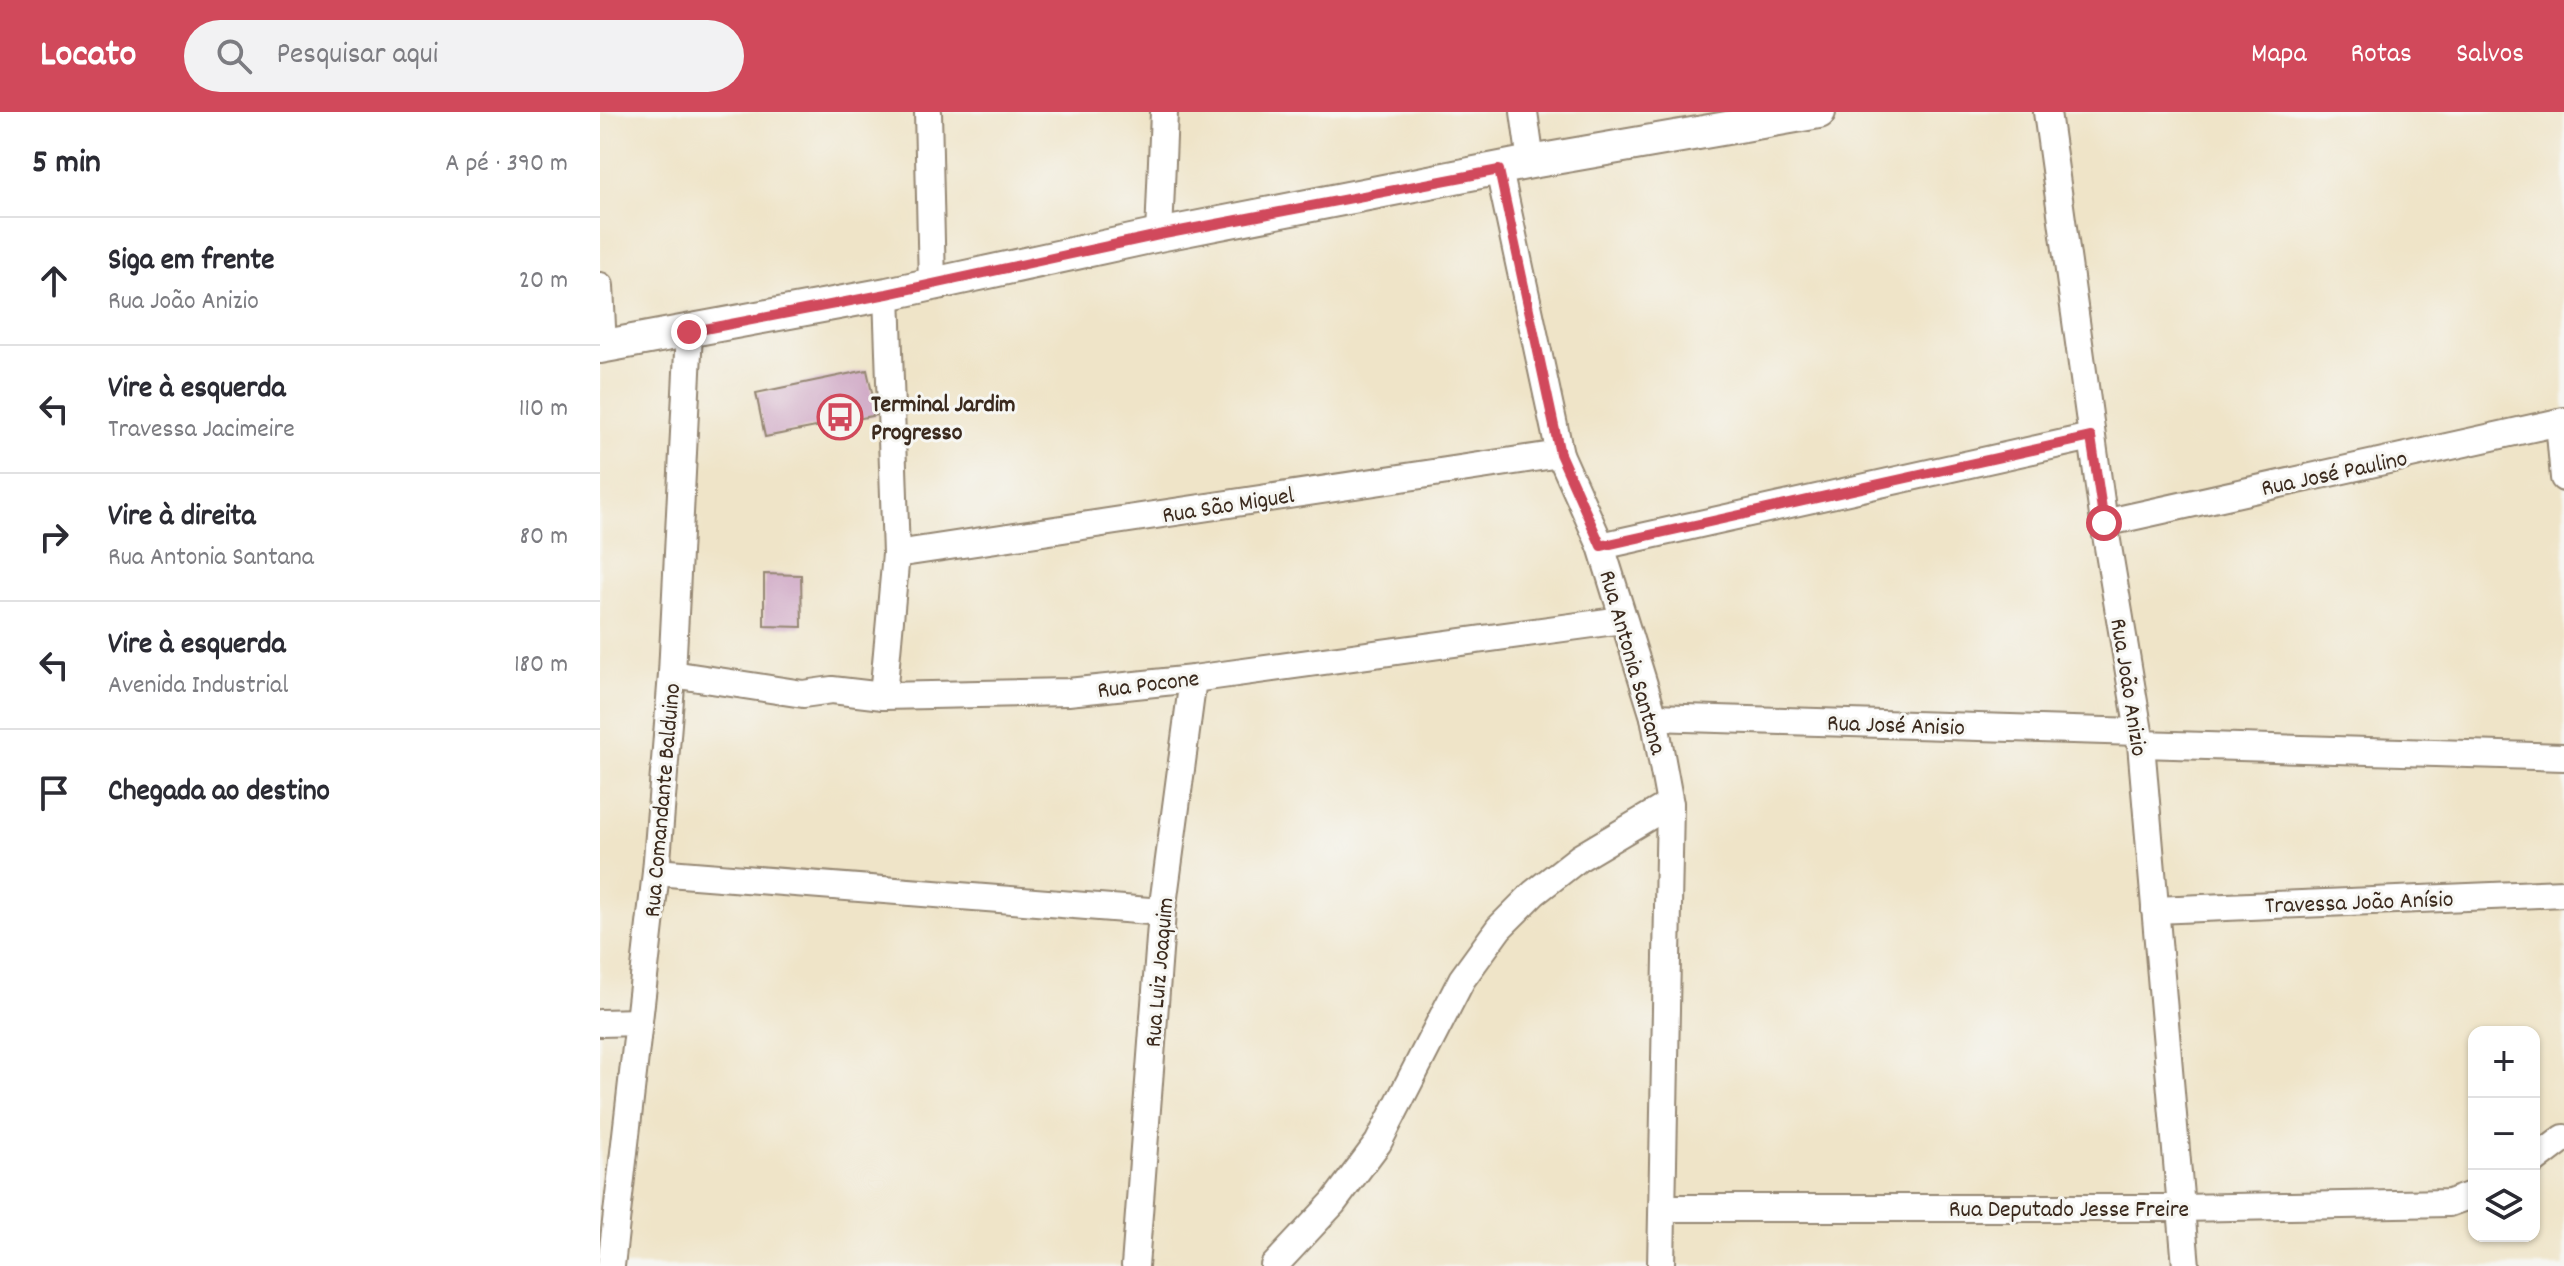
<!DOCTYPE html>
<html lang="pt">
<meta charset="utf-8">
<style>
body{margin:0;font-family:Dekko,sans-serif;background:#f2f2f3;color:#2b2b33}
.controls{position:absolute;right:24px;bottom:24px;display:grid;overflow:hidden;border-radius:16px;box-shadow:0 2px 6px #0004}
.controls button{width:72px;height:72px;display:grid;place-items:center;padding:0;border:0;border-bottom:2px solid #e1e1e2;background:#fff;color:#2b2b33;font:40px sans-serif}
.stop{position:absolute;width:24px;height:24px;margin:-18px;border:6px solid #d1495b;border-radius:50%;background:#fff}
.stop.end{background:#d1495b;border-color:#fff;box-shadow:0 2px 8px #0008}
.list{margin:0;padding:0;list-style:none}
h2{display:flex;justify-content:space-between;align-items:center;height:104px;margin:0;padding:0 32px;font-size:34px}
h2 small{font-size:26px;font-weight:400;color:#7c7c81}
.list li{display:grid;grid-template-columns:52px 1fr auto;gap:24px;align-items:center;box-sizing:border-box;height:128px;padding:0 32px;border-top:2px solid #e1e1e2}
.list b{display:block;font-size:30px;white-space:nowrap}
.list p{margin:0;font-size:26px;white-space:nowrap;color:#7c7c81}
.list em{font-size:26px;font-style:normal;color:#7c7c81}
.icon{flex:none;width:44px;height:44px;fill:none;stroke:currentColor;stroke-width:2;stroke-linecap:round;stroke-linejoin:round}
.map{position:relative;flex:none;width:1964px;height:1154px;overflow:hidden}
header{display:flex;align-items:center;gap:48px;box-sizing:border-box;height:112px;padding:0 40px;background:#d1495b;color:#fff}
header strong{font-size:38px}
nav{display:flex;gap:44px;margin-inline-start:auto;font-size:28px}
.search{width:560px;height:72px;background:#f2f2f3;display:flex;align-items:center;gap:20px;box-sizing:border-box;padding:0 28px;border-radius:44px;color:#7c7c81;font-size:30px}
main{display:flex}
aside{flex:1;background:#fff}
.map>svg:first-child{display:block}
</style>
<header>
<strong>Locato</strong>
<div class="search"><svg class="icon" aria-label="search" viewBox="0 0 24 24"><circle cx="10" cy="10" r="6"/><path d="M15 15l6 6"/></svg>Pesquisar aqui</div>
<nav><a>Mapa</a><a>Rotas</a><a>Salvos</a></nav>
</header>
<main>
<aside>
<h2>5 min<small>A pé · 390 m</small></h2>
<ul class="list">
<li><svg class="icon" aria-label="ahead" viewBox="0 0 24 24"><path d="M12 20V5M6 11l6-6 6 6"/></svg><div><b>Siga em frente</b><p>Rua João Anizio</p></div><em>20 m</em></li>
<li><svg class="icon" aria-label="left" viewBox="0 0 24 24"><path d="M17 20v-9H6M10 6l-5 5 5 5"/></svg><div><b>Vire à esquerda</b><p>Travessa Jacimeire</p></div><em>110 m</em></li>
<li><svg class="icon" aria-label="right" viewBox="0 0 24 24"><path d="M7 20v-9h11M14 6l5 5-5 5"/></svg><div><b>Vire à direita</b><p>Rua Antonia Santana</p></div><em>80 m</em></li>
<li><svg class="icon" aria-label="left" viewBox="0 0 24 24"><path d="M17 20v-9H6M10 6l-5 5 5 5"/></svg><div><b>Vire à esquerda</b><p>Avenida Industrial</p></div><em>180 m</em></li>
<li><svg class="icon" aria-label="arrive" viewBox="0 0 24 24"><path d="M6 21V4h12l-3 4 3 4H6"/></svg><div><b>Chegada ao destino</b></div></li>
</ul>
</aside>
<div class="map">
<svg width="1964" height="1154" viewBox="0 0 1964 1154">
<rect width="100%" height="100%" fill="#f6f6f2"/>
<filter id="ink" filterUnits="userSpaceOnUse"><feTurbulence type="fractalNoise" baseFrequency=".0125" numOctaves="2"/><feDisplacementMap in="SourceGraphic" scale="16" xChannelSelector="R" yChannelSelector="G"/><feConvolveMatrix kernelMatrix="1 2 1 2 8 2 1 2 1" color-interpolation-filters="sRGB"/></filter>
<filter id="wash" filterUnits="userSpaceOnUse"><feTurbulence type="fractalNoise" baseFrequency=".006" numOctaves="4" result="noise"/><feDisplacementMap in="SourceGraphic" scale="32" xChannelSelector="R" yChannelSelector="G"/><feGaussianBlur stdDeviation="1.8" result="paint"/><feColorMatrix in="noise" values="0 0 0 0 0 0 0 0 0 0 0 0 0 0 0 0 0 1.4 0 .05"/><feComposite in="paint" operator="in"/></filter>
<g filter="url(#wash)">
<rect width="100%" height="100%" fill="#efe4c8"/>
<g id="blocks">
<g fill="#cfa7c5">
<polygon points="267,258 277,303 165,325 156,281"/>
<polygon points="164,462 201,463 202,515 164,514"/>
</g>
</g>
</g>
<g filter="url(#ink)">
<use href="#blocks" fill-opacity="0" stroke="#958773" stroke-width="2"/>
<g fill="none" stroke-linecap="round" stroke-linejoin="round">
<g stroke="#958773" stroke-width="30">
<g id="minor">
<polyline points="328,0 332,172"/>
<polyline points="924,0 931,50"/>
<polyline points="1447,0 1504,411 1541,632 1586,1154"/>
<polyline points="899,58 960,342 1001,434 1054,605 1070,692 1061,1154"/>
<polyline points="559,123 564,0"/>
<polyline points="0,174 3,235"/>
<polyline points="1959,310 1964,366"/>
<polyline points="1504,411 1964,309"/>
<polyline points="1001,434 1491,325"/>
<polyline points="296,442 960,342"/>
<polyline points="72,562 203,582 232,578 283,584 468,580 593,567 1022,508"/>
<polyline points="283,584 296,442 287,182"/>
<polyline points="1054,605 1538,620"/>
<polyline points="1541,632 1964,645"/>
<polyline points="56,760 562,800"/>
<polyline points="1555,798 1964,781"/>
<polyline points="0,911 39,910"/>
<polyline points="1934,1049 1964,1026"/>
<polyline points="1063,1096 1580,1096 1849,1091 1874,1082"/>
<polyline points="11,1154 56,760 72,562 89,220"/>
<polyline points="535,1154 562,800 593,567"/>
<polyline points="674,1154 733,1091 778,1031 862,867 899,816 934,781 979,746 1070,692"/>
</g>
</g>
<g stroke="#958773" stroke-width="36">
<polyline id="tertiary" points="0,235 287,182 559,123 931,50 1219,0"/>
</g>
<use href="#minor" stroke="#fff" stroke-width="26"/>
<use href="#tertiary" stroke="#fff" stroke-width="32"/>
</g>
</g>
<g fill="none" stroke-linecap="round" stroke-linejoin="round" filter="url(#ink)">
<polyline stroke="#d1495b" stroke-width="10" points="89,220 287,182 559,123 899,58 960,342 1001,434 1491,325 1504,411"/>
</g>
<defs>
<g id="bus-ring" transform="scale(2.3)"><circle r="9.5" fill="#f6f6f2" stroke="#d1495b" stroke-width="1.5"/><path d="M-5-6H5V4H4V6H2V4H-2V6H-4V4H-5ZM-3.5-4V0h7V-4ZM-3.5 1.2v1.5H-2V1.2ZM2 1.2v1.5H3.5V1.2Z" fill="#d1495b"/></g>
</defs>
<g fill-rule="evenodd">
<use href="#bus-ring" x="240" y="305"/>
</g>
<g text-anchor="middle" stroke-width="6" stroke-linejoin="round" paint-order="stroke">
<g font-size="24" font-weight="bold" fill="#3b2a1e" stroke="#f6f6f2" text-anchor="start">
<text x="271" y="299">Terminal Jardim<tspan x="271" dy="28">Progresso</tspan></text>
</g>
<g font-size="24" fill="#3b2a1e" stroke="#f6f6f2">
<text transform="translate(1734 360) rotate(-12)" y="8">Rua José Paulino</text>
<text transform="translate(628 392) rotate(-9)" y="8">Rua São Miguel</text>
<text transform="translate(1034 550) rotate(74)" y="8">Rua Antonia Santana</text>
<text transform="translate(548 571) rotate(-7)" y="8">Rua Pocone</text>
<text transform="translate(1530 575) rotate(81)" y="8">Rua João Anizio</text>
<text transform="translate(1296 612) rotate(2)" y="8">Rua José Anisio</text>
<text transform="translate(61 688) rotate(-85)" y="8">Rua Comandante Balduino</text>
<text transform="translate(1759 789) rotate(-2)" y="8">Travessa João Anísio</text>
<text transform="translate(558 860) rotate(-85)" y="8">Rua Luiz Joaquim</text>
<text x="1469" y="1104">Rua Deputado Jesse Freire</text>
</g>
</g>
</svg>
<div class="controls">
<button>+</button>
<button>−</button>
<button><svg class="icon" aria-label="layers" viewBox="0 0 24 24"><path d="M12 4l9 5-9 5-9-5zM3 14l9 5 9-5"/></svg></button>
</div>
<div class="stop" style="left:1504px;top:411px"></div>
<div class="stop end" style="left:89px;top:220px"></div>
</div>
</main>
